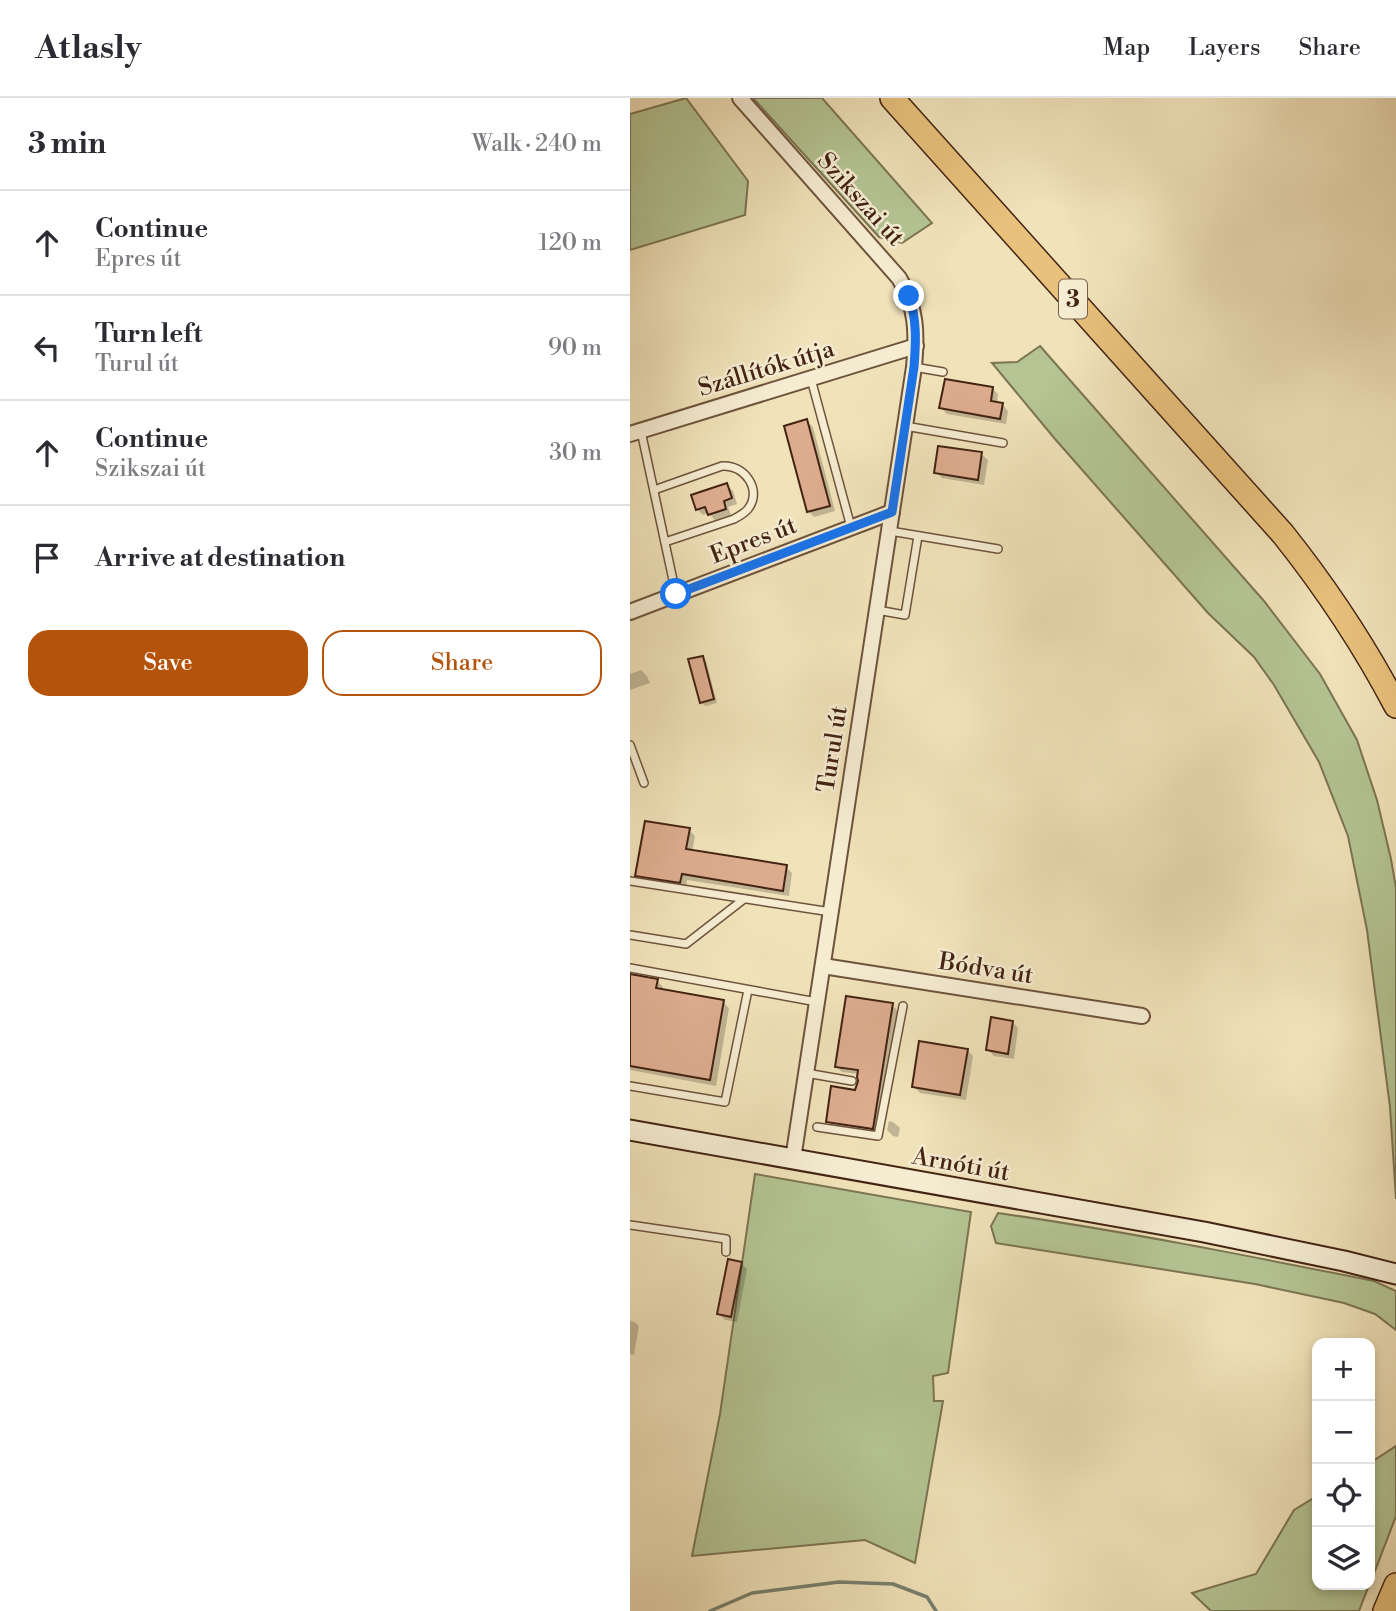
<!DOCTYPE html>
<meta charset="utf-8">
<style>
body{margin:0;font-family:"Libre Bodoni",serif;background:#f2f2f3;color:#2b2b33}
.controls{position:absolute;right:21px;bottom:21px;display:grid;overflow:hidden;border-radius:14px;box-shadow:0 4px 10px #0003}
.controls button{width:63px;height:63px;display:grid;place-items:center;padding:0;border:0;border-bottom:2px solid #e1e1e2;background:#fff;color:#2b2b33;font:35px sans-serif}
.stop{position:absolute;width:21px;height:21px;margin:-16px;border:5px solid #1a73e8;border-radius:50%;background:#fff}
.stop.end{background:#1a73e8;border-color:#fff;box-shadow:0 2px 7px #0008}
.list{margin:0;padding:0;list-style:none}
h2{display:flex;justify-content:space-between;align-items:center;height:91px;margin:0;padding:0 28px;font-size:30px}
h2 small{font-size:23px;font-weight:400;color:#7c7c81}
.list li{display:grid;grid-template-columns:46px 1fr auto;gap:21px;align-items:center;box-sizing:border-box;height:105px;padding:0 28px;border-top:2px solid #e1e1e2}
.list b{display:block;font-size:26px;white-space:nowrap}
.list p{margin:0;font-size:23px;white-space:nowrap;color:#7c7c81}
.list em{font-size:23px;font-style:normal;color:#7c7c81}
.actions{display:flex;gap:14px;padding:21px 28px}
.actions a{flex:1;padding:16px 0;border:2px solid #b45309;border-radius:21px;text-align:center;font-size:24px;color:#b45309}
.actions .main{background:#b45309;color:#fff}
.icon{flex:none;width:38px;height:38px;fill:none;stroke:currentColor;stroke-width:2;stroke-linecap:round;stroke-linejoin:round}
.map{position:relative;flex:none;width:766px;height:1513px;overflow:hidden}
header{display:flex;align-items:center;gap:42px;box-sizing:border-box;height:98px;padding:0 35px;background:#fff;border-bottom:2px solid #e1e1e2}
header strong{font-size:33px}
nav{display:flex;gap:38px;margin-inline-start:auto;font-size:24px}
main{display:flex}
aside{flex:1;background:#fff}
.map>svg:first-child{display:block}
</style>
<header>
<strong>Atlasly</strong>
<nav><a>Map</a><a>Layers</a><a>Share</a></nav>
</header>
<main>
<aside>
<h2>3 min<small>Walk · 240 m</small></h2>
<ul class="list">
<li><svg class="icon" aria-label="ahead" viewBox="0 0 24 24"><path d="M12 20V5M6 11l6-6 6 6"/></svg><div><b>Continue</b><p>Epres út</p></div><em>120 m</em></li>
<li><svg class="icon" aria-label="left" viewBox="0 0 24 24"><path d="M17 20v-9H6M10 6l-5 5 5 5"/></svg><div><b>Turn left</b><p>Turul út</p></div><em>90 m</em></li>
<li><svg class="icon" aria-label="ahead" viewBox="0 0 24 24"><path d="M12 20V5M6 11l6-6 6 6"/></svg><div><b>Continue</b><p>Szikszai út</p></div><em>30 m</em></li>
<li><svg class="icon" aria-label="arrive" viewBox="0 0 24 24"><path d="M6 21V4h12l-3 4 3 4H6"/></svg><div><b>Arrive at destination</b></div></li>
</ul>
<div class="actions"><a class="main">Save</a><a>Share</a></div>
</aside>
<div class="map">
<svg width="766" height="1513" viewBox="0 0 766 1513">
<rect width="100%" height="100%" fill="#f0e2b9"/>
<filter id="stains"><feTurbulence type="fractalNoise" baseFrequency=".00286" numOctaves="4"/><feColorMatrix values="0 0 0 0 .2 0 0 0 0 .09 0 0 0 0 .02 0 0 0 .5 -.17"/></filter>
<radialGradient id="worn" r=".72"><stop offset=".6" stop-color="#630" stop-opacity="0"/><stop offset="1" stop-color="#630" stop-opacity=".3"/></radialGradient>
<g fill="#b4c493" stroke="#7c7453" stroke-width="2">
<polygon points="56,0 118,83 115,117 0,152 0,16"/>
<polygon points="123,0 192,0 302,125 272,145 249,139"/>
<polygon points="410,248 634,503 690,576 727,642 747,702 761,761 766,790 766,1101 760,1009 737,832 718,738 689,664 644,587 624,559 578,515 425,341 362,265 387,264"/>
<polygon points="125,1076 341,1114 318,1275 303,1278 304,1303 313,1303 285,1465 235,1442 62,1458 90,1316"/>
<path d="M368,1115C494,1133 619,1158 744,1183L766,1193V1232L745,1216L714,1205L625,1186L366,1145L361,1128Z"/>
<polygon points="766,1348 766,1418 740,1486 740,1365"/>
<polygon points="687,1398 687,1487 739,1487 729,1513 581,1513 562,1495 626,1476 664,1412"/>
</g>
<g fill="#0003">
<polygon points="362,290 368,296 367,306 372,306 378,313 376,326 317,316 311,310"/>
<polygon points="177,323 183,329 205,413 184,419 178,413"/>
<polygon points="351,356 358,362 354,387 312,380 306,374"/>
<polygon points="97,387 103,393 107,406 98,409 101,417 85,422 78,415 73,417 67,411"/>
<polygon points="72,559 76,563 87,605 75,608 71,604"/>
<polygon points="11,572 17,578 20,585 0,592 0,576"/>
<polygon points="59,732 65,738 62,754 156,769 162,775 159,798 57,782 56,790 13,783 7,777"/>
<polygon points="0,878 27,883 33,889 32,893 93,904 99,910 86,988 0,972"/>
<polygon points="262,907 268,913 248,1036 204,1030 198,1023 226,994 230,983 229,976 212,974 206,968"/>
<polygon points="382,924 388,930 384,961 364,958 358,952"/>
<polygon points="337,952 343,958 336,1002 290,995 284,989"/>
<polygon points="259,1023 263,1024 270,1030 268,1039 263,1038 257,1032"/>
<polygon points="111,1165 117,1171 107,1224 95,1222 89,1216"/>
<polygon points="0,1223 5,1224 9,1228 4,1257 0,1256"/>
</g>
<g fill="none" stroke-linecap="round" stroke-linejoin="round">
<polyline stroke="#78806f" stroke-width="3.5" points="80,1513 122,1495 209,1484 263,1486 297,1499 306,1513"/>
</g>
<g fill="#ddac8f" stroke="#432313" stroke-width="2">
<polygon points="315,281 363,289 361,303 373,305 370,321 309,310"/>
<polygon points="177,321 200,408 177,414 154,328"/>
<polygon points="308,348 352,354 348,382 304,375"/>
<polygon points="97,385 102,400 94,403 96,411 78,417 75,409 66,412 61,397"/>
<polygon points="73,558 84,601 70,605 58,561"/>
<polygon points="15,723 60,730 56,751 157,767 153,793 52,776 50,785 5,778"/>
<polygon points="0,876 28,881 26,890 94,902 80,982 0,968"/>
<polygon points="216,898 263,905 243,1031 196,1024 201,988 225,992 228,983 227,979 228,972 205,969"/>
<polygon points="361,919 383,923 378,956 356,952"/>
<polygon points="289,943 338,951 330,997 282,989"/>
<polygon points="98,1161 112,1164 101,1219 87,1216"/>
</g>
<g fill="none" stroke-linecap="round" stroke-linejoin="round">
<g stroke="#6e533c" stroke-width="10">
<g id="service">
<polyline points="284,269 313,274"/>
<polyline points="181,281 221,429"/>
<polyline points="275,328 373,345"/>
<polyline points="11,333 46,496"/>
<path d="M24,392L92,368C114,366 133,392 118,411C114,416 109,418 104,421L35,444"/>
<polyline points="260,433 368,451"/>
<polyline points="247,512 275,517 288,438"/>
<polyline points="0,647 14,685"/>
<polyline points="0,783 201,814"/>
<polyline points="0,837 56,846 114,801"/>
<polyline points="0,870 187,904"/>
<polyline points="176,975 222,983"/>
<polyline points="0,988 95,1004 118,892"/>
<polyline points="187,1029 248,1038 273,908"/>
<polyline points="0,1127 96,1141 96,1154"/>
</g>
</g>
<g stroke="#6e533c" stroke-width="18">
<g id="minor">
<path d="M110,0L269,180C287,209 287,237 284,269L163,1061"/>
<polyline points="0,336 286,248"/>
<polyline points="0,514 262,414"/>
<polyline points="193,868 512,918"/>
</g>
</g>
<g stroke="#432313" stroke-width="23">
<polyline id="secondary" points="0,1032 574,1134 714,1163 766,1176"/>
</g>
<g stroke="#432313" stroke-width="26">
<g id="primary">
<path d="M262,0L653,436C696,490 734,547 766,608"/>
<polyline points="755,1513 766,1487"/>
</g>
</g>
<use href="#service" stroke="#f5ecd2" stroke-width="7"/>
<use href="#minor" stroke="#f5ecd2" stroke-width="14"/>
<use href="#secondary" stroke="#f5ecd2" stroke-width="19"/>
<use href="#primary" stroke="#e8c17c" stroke-width="23"/>
</g>
<g fill="none" stroke-linecap="round" stroke-linejoin="round">
<path stroke="#1a73e8" stroke-width="9" d="M46,496L262,414L284,269C286,244 287,222 279,198"/>
</g>
<g text-anchor="middle" stroke-width="5" stroke-linejoin="round" paint-order="stroke">
<rect fill="#f5ecd2" stroke="#785f4c" stroke-width="2" x="429" y="181.5" width="28" height="39" rx="5"/>
<g font-size="23" font-weight="bold" fill="#432313">
<text x="443" y="209">3</text>
</g>
<g font-size="24" fill="#432313" stroke="#f5ecd2">
<text transform="translate(231 101) rotate(48)" y="8">Szikszai út</text>
<text transform="translate(136 270) rotate(-17)" y="8">Szállítók útja</text>
<text transform="translate(123 442) rotate(-21)" y="8">Epres út</text>
<text transform="translate(202 651) rotate(-81)" y="8">Turul út</text>
<text transform="translate(356 870) rotate(9)" y="8">Bódva út</text>
<text transform="translate(331 1066) rotate(10)" y="8">Arnóti út</text>
</g>
</g>
<rect width="100%" height="100%" filter="url(#stains)"/>
<rect width="100%" height="100%" fill="url(#worn)"/>
</svg>
<div class="controls">
<button>+</button>
<button>−</button>
<button><svg class="icon" aria-label="locate" viewBox="0 0 24 24"><circle cx="12" cy="12" r="6"/><path d="M12 2v4M12 18v4M2 12h4M18 12h4"/></svg></button>
<button><svg class="icon" aria-label="layers" viewBox="0 0 24 24"><path d="M12 4l9 5-9 5-9-5zM3 14l9 5 9-5"/></svg></button>
</div>
<div class="stop" style="left:46px;top:496px"></div>
<div class="stop end" style="left:279px;top:198px"></div>
</div>
</main>
